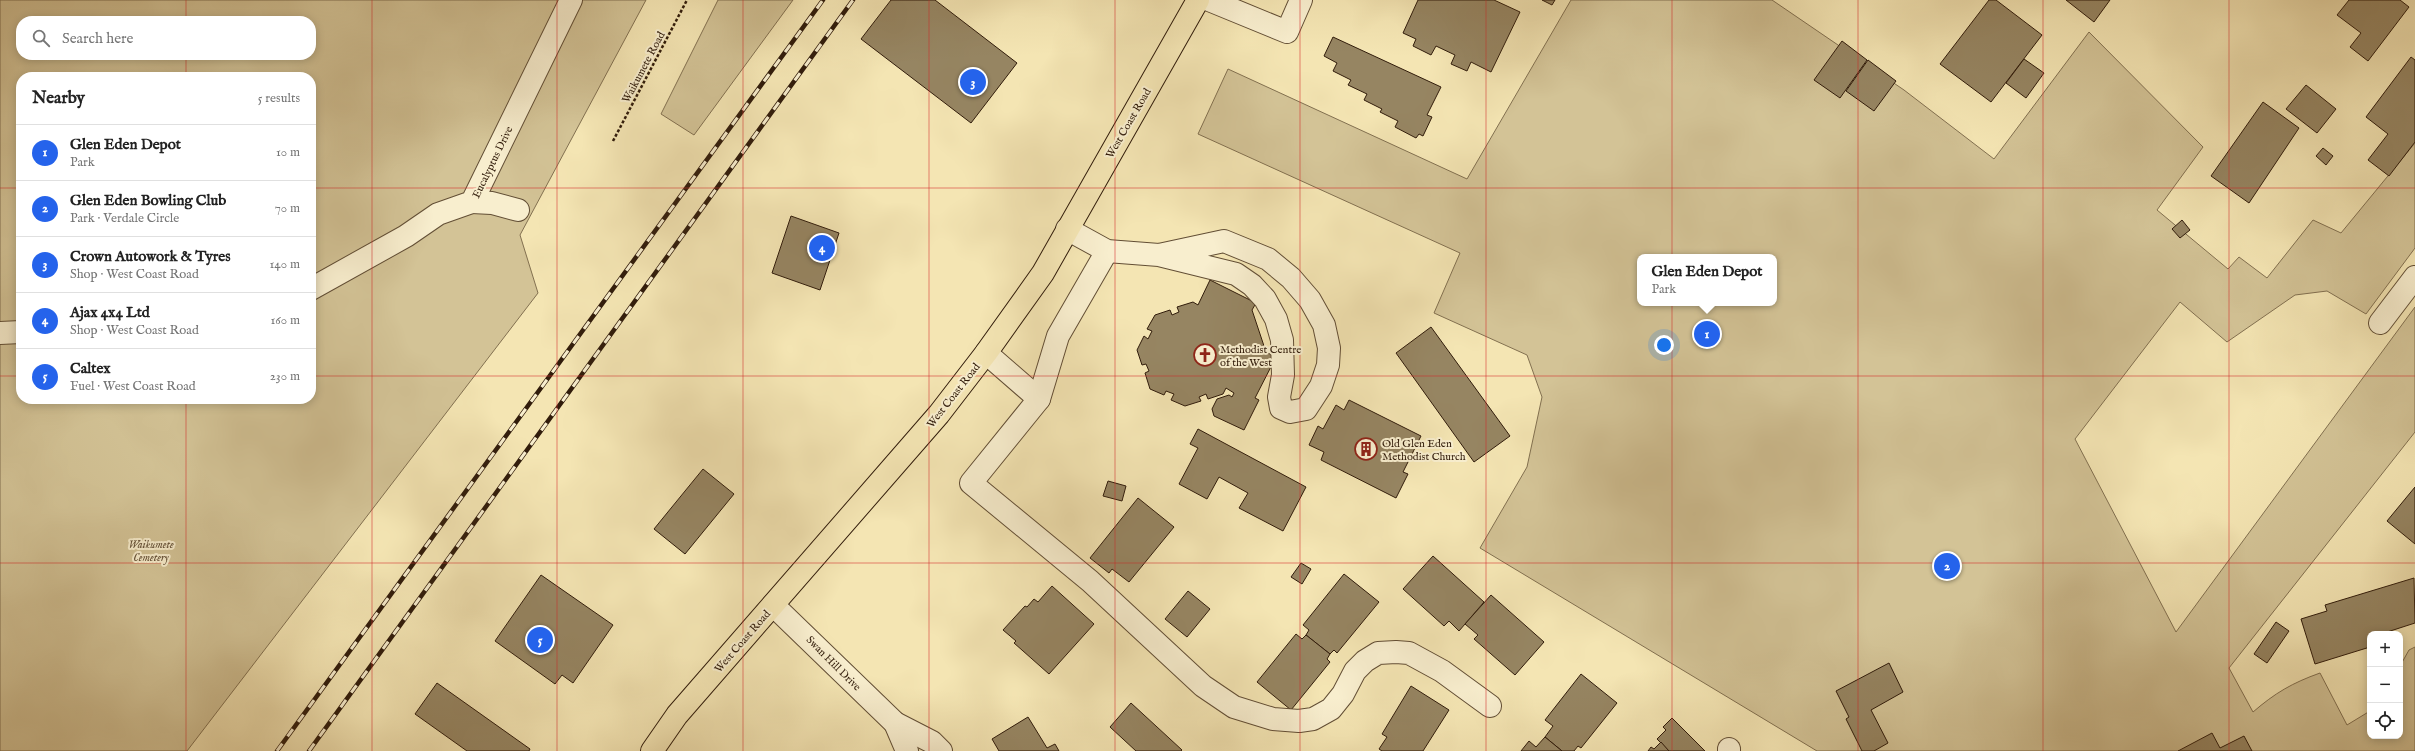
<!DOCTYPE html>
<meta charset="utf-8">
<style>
body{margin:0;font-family:"IM FELL English",serif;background:#f6f6f6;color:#222}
.controls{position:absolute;right:12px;bottom:12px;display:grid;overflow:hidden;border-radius:8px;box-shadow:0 2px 10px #0003}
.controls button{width:36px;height:36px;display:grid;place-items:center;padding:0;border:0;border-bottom:1px solid #e0e0e0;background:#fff;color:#222;font:20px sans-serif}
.you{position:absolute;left:1664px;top:345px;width:14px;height:14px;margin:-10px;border:3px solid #fff;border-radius:50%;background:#1a73e8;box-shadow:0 0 0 6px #1a73e833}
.badge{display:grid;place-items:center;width:26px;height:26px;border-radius:50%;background:#2563eb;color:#fff;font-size:13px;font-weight:700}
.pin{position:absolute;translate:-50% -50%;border:2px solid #fff;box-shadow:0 1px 4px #0006}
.popup{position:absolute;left:1637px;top:254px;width:140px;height:52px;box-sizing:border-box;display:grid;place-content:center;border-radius:8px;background:#fff;filter:drop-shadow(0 1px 3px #0005);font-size:13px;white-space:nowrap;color:#767676}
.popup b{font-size:15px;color:#222}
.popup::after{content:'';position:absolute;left:50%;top:100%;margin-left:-8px;border:8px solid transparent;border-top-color:#fff}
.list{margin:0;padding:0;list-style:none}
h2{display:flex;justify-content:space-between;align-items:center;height:52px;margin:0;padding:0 16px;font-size:17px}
h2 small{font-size:13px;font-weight:400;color:#767676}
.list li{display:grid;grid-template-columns:26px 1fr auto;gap:12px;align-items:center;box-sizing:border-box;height:56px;padding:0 16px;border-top:1px solid #e0e0e0}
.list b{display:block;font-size:15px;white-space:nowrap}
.list p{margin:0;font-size:13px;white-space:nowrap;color:#767676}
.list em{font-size:13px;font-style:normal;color:#767676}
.icon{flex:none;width:22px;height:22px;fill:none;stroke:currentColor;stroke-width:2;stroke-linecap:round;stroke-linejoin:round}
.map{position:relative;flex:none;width:2415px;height:751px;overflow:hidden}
.search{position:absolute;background:#fff;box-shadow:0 2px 10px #0003;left:16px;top:16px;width:300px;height:44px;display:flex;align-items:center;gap:10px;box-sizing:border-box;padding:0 14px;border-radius:16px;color:#767676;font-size:15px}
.panel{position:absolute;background:#fff;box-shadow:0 2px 10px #0003;left:16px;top:72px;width:300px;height:332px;border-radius:16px}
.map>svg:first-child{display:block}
</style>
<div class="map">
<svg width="2415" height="751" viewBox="0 0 2415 751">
<rect width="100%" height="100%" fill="#f4e5b3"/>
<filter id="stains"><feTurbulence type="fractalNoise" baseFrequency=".005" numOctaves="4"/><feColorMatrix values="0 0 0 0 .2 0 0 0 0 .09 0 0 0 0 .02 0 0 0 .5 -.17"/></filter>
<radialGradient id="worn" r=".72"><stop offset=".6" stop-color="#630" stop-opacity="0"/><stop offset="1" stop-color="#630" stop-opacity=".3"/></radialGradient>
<g fill="#d3c396" stroke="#827050" fill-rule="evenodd">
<path d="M0,0H646L520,235L538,293L187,751H0ZM21,21H311V55H21ZM21,77H311V399H21Z"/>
<polygon points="718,0 793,0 694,135 661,114"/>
<path d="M1571,0H1772L1904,90L1994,159L2089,32L2203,147L2157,210L2228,269L2239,257L2267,278L2313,220L2341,233L2415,143V248L2366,314L2327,291L2295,295L2227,342L2180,302L2075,439L2176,632L2415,307V432L2229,668L2253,712C2275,693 2292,683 2320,673L2347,725L2370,711V736H2400V666L2409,650L2415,647V751H1817L1480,548L1527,467L1542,397L1527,355L1434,313L1460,253L1198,134L1228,69L1467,179ZM1640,257H1774V303H1640Z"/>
</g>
<g fill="#968562" stroke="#311c0b">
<polygon points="891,0 935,0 1017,63 971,123 861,39"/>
<polygon points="1418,0 1494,0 1520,12 1491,72 1471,62 1467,71 1451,64 1455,55 1436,46 1431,55 1413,46 1416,39 1403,33"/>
<polygon points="1542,0 1555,0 1552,5"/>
<polygon points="1989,0 1996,0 2042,35 1991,102 1940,64"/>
<polygon points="2066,0 2110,0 2094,22"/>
<polygon points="2349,0 2400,0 2409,7 2368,61 2350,47 2361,33 2337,15"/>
<polygon points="1333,37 1441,87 1427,115 1432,117 1423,136 1419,134 1416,138 1395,127 1398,121 1380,112 1382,109 1364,100 1367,94 1348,85 1351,80 1333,71 1337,63 1324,56"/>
<polygon points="1842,41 1867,60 1840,98 1814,80"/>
<polygon points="2411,57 2415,60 2415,142 2389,176 2368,160 2388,134 2366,117"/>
<polygon points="2024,59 2044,73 2026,98 2006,83"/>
<polygon points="1868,60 1896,81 1874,111 1846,91"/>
<polygon points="2306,85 2336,109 2317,133 2286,109"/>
<polygon points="2263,102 2299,128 2249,203 2211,176"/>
<polygon points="2323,148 2333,156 2326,165 2316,156"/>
<polygon points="791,216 839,233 820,290 772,273"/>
<polygon points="2182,220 2190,230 2180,238 2172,229"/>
<polygon points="1210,280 1256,303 1252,310 1266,352 1276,357 1255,398 1259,400 1244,430 1214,416 1212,409 1217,399 1229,395 1232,397 1234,393 1226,388 1223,394 1208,399 1206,394 1199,397 1201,401 1185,406 1171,400 1174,394 1166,391 1164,395 1150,389 1145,373 1149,371 1146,364 1142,365 1137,350 1144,336 1148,339 1152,331 1147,329 1155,315 1170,310 1172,315 1179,312 1177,307 1193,302 1198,305"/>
<polygon points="1431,327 1510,436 1474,462 1396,353"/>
<polygon points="1349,400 1421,436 1403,472 1408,474 1396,498 1321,460 1324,452 1309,445 1318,426 1323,429 1336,405 1344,410"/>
<polygon points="1198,429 1306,487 1283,531 1239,508 1248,493 1219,477 1207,499 1179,484 1198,448 1190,444"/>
<polygon points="703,469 734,494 685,554 654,529"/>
<polygon points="1108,481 1126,486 1122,501 1103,496"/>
<polygon points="2415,487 2415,544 2387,521"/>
<polygon points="1138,498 1174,527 1129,582 1112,569 1109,573 1090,558"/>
<polygon points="1433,556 1484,602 1459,631 1449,621 1444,626 1403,589"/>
<polygon points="1301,563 1311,569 1302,584 1291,577"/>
<polygon points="1344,574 1379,602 1337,653 1334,650 1330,654 1306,635 1309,630 1303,625"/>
<polygon points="541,575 613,625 573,683 562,675 555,684 495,641"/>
<polygon points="2414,578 2415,623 2381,634 2370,634 2370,647 2315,664 2301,619 2327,611 2325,605"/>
<polygon points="1052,586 1094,624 1049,674 1014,643 1016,641 1003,630 1025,606 1027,607 1034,599 1038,602"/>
<polygon points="1188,591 1210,609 1187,637 1165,619"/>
<polygon points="1491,595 1544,642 1515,675 1474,639 1478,635 1465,624"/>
<polygon points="2276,622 2289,631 2267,663 2254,654"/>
<polygon points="1296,634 1302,639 1306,635 1330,654 1327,659 1330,662 1291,710 1257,682"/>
<polygon points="1889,663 1903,692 1871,710 1888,743 1874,751 1862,751 1846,719 1849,717 1836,691"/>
<polygon points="1581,674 1617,703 1581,748 1578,746 1574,751 1562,751 1545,737 1553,726 1545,720"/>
<polygon points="437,683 530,749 529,751 467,751 415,714"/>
<polygon points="1411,686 1449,710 1423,751 1382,751 1379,749 1387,737 1382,734"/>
<polygon points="1131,703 1182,750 1181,751 1136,751 1110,727"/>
<polygon points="1028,717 1047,748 1055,744 1059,751 999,751 992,739"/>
<polygon points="1672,718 1705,751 1669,751 1657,739 1666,730 1663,727"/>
<polygon points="2212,733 2220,748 2244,736 2252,751 2178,751"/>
<polygon points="1545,737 1562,751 1521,751 1529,741 1536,747"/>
<polygon points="1661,742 1669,751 1648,751 1651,747 1654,749"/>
</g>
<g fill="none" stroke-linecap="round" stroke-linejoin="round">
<g stroke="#624e35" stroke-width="24">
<g id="minor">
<polyline points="1209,0 1287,32 1301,0"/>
<polyline points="472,202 492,203 518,210"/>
<polyline points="1067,229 1107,251 1159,255 1224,241 1268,259 1291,278 1310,300 1324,325 1329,348 1328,365 1321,386 1306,409 1290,412 1281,408 1279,397 1283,375 1282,340 1276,319 1265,299 1252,285 1236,274 1159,255"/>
<polyline points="1107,251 1058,336 1039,399 971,483 1090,581 1203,686 1234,707 1273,719 1299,721 1313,719 1331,709 1343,694 1355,671 1365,661 1378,653 1396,652 1409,653 1442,671 1490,706"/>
<polyline points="311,289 406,236 438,214 472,202 571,0"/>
<polyline points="2380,323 2415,277"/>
<polyline points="0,333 21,332"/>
<polyline points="986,353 1039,399"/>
<polyline points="773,605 895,723 932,742 941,751"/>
<polyline points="895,723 907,751"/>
<polyline points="1729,751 1729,749"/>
</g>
</g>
<g stroke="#311c0b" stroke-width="24">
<polyline id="major" points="652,751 677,715 939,414 986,353 1043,273 1198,0"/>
</g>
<polyline stroke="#311c0b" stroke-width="2.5" stroke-dasharray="3 2" stroke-linecap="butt" points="613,141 687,0"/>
<use href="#minor" stroke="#f8eece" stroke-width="22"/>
<use href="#major" stroke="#f4e5b3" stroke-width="22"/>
<g stroke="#311c0b" stroke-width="4.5">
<g id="rail">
<polyline points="277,751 823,0"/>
<polyline points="309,751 853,0"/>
</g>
</g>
<use href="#rail" stroke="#f8eece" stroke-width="3" stroke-dasharray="9" stroke-linecap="butt"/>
</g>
<path fill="none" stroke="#d62828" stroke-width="1" stroke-opacity="0.55" d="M186,0V21M372,0V751M557,0V751M743,0V751M929,0V751M1115,0V751M1300,0V751M1486,0V751M1672,0V751M1858,0V751M2043,0V751M2229,0V751M186,55V77M0,188H21M311,188H2415M0,376H21M311,376H2415M186,399V751M0,563H2415"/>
<defs>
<g id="church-ring" transform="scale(1.15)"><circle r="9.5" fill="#f8eece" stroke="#8f2418" stroke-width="1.5"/><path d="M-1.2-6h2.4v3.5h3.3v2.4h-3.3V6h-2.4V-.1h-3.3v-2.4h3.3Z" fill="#8f2418"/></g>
<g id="building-ring" transform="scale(1.15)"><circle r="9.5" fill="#f8eece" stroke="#8f2418" stroke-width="1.5"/><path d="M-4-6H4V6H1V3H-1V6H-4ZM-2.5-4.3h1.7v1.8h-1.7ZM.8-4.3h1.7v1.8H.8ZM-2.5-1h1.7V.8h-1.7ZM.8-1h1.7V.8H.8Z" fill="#8f2418"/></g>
</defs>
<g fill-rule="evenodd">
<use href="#church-ring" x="1205" y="355"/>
<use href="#building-ring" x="1366" y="449"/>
</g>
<g text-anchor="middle" stroke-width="4" stroke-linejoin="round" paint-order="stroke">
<g font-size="11" fill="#311c0b" stroke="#f8eece">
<text transform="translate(643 67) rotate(-62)" y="4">Waikumete Road</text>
<text transform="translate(1128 123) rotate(-60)" y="4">West Coast Road</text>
<text transform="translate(492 162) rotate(-64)" y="4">Eucalyptus Drive</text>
<text transform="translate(953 395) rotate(-52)" y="4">West Coast Road</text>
<text transform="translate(742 641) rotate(-49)" y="4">West Coast Road</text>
<text transform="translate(834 663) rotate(45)" y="4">Swan Hill Drive</text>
</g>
<g font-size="11" fill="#311c0b" stroke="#f8eece" text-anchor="start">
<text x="1220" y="353">Methodist Centre<tspan x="1220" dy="13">of the West</tspan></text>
<text x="1382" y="447">Old Glen Eden<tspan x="1382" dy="13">Methodist Church</tspan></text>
</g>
<g font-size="11" font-style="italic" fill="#624e35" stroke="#f8eece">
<text x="151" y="548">Waikumete<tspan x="151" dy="13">Cemetery</tspan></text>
</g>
</g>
<rect width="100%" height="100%" filter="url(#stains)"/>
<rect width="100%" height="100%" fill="url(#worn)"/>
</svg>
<div class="controls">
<button>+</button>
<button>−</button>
<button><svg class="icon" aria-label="locate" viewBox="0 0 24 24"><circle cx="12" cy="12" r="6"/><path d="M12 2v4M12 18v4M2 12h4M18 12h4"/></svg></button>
</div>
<div class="you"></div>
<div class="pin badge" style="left:1707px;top:334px">1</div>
<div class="popup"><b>Glen Eden Depot</b>Park</div>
<div class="pin badge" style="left:1947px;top:566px">2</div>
<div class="pin badge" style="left:973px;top:82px">3</div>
<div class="pin badge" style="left:822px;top:248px">4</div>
<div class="pin badge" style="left:540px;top:640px">5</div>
<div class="search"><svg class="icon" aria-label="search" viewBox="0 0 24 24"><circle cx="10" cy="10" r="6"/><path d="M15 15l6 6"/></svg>Search here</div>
<section class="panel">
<h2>Nearby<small>5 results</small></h2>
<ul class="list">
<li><span class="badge">1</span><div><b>Glen Eden Depot</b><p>Park</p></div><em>10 m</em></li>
<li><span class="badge">2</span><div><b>Glen Eden Bowling Club</b><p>Park · Verdale Circle</p></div><em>70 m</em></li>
<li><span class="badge">3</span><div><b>Crown Autowork &amp; Tyres</b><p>Shop · West Coast Road</p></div><em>140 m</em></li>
<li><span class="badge">4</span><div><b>Ajax 4x4 Ltd</b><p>Shop · West Coast Road</p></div><em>160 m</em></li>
<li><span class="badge">5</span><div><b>Caltex</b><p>Fuel · West Coast Road</p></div><em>230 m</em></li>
</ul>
</section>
</div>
